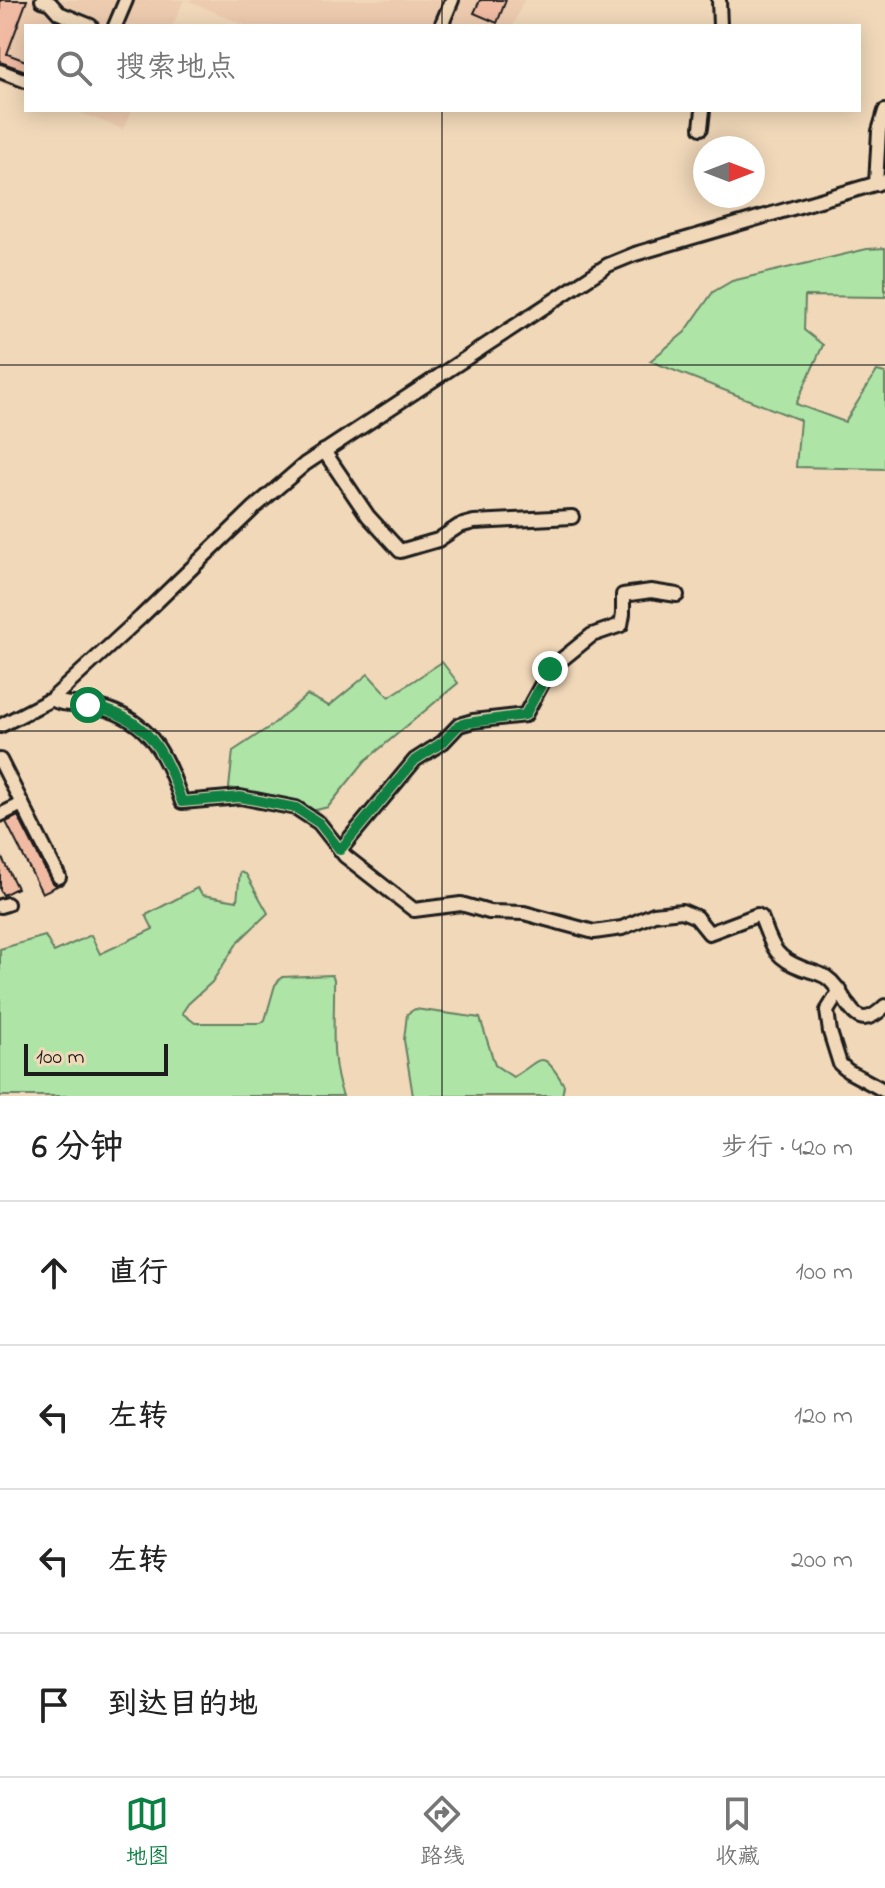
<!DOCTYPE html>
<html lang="zh">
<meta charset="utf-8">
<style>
body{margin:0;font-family:"Indie Flower","LXGW WenKai TC",sans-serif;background:#f2f2f2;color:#222}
.compass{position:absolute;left:693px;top:136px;width:72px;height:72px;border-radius:50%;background:#fff;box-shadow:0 4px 20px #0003;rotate:90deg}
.scale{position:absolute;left:24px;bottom:20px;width:144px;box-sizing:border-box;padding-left:8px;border:4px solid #1c1c1c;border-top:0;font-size:22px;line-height:28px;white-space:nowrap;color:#1c1c1c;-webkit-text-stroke:6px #f1d8b9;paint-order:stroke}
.stop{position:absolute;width:24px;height:24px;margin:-18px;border:6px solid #0b8043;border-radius:50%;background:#fff}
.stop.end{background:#0b8043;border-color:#fff;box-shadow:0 2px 8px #0008}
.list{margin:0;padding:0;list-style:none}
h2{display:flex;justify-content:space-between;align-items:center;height:104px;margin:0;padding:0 32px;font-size:34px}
h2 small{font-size:26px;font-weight:400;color:#767676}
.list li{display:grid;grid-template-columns:52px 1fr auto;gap:24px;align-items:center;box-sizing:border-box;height:144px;padding:0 32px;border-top:2px solid #e0e0e0}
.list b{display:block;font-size:30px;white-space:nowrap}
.list em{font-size:26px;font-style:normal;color:#767676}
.icon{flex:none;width:44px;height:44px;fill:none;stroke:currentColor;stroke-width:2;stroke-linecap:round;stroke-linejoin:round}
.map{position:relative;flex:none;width:885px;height:1096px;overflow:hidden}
.search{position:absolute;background:#fff;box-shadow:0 4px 20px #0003;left:24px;right:24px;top:24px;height:88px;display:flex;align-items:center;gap:20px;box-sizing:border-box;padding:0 28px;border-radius:0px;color:#767676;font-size:30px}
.sheet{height:680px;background:#fff}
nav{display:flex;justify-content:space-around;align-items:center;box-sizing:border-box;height:112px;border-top:2px solid #e0e0e0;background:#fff;font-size:22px;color:#767676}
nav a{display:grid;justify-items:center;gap:4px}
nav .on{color:#0b8043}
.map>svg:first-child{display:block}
</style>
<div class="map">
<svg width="885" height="1096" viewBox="0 0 885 1096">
<rect width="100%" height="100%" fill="#f1d8b9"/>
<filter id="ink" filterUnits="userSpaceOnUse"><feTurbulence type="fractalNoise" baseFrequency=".0125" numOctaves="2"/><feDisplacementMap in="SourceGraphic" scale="16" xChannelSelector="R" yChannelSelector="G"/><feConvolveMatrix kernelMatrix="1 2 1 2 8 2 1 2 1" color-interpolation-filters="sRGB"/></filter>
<g filter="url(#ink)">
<g fill="#edcbaf">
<polygon points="0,0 184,0 172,26 26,26 26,92 0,83"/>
<polygon points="187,0 524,0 513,26 247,26"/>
<polygon points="73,110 132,110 123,129"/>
</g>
<g fill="#aee5a7" stroke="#658062" stroke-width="2">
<polygon points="885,248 885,297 805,296 804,330 823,345 796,404 845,422 877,371 885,373 885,469 796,467 800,420 650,361 685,332 713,292 732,281 867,249"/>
<polygon points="442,662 458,683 365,761 328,807 312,811 301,803 229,788 233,751 271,726 307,695 329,706 368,674 389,697"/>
<path d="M240,872L246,874L268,913L238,942L212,982L188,1004L182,1013L195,1023H261L265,1020L275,985L282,977L332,975L334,979C335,1018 329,1060 343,1096H0V949L45,936L54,952L91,935L100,954L153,929L146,915L197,888L203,895L237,901Z"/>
<path d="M415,1009L480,1018L495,1065L513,1077C542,1061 540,1045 564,1085L562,1096H413L404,1040L407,1014Z"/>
</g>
<g fill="#f0baa3" stroke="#1c1c1c" stroke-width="2">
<polygon points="0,0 27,0 7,54 26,61 26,71 0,62"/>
<polygon points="480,0 506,0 497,23 474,13"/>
<polygon points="18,816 51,881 57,886 42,893 6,822"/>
<polygon points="0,854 17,888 3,895 0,890"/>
</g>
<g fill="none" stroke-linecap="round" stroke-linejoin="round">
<g stroke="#1c1c1c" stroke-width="18">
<g id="minor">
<polyline points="42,0 50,3 59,13 91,26"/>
<polyline points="719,0 720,26"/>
<polyline points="115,26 126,0"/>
<polyline points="441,26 452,0"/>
<polyline points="0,71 26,81"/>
<polyline points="701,128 703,110"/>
<polyline points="876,184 879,131 885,111"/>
<polyline points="324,451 368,516 400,551 438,540 459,526 474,522 572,517"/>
<path d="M52,699C62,706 75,703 88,705C147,714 164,750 182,802L240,797L296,808L319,823L345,856L414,910L461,904L489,912L524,913L594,932L622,928L654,914L682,911L696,917L709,933L757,915L761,917C772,945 773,957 802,968C810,971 819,973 826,977C849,992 851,1040 885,1006"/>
<polyline points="0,726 52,699 141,617 255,507 305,464 608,265 635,254 885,181"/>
<polyline points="0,760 59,877"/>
<polyline points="0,815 22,804"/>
<polyline points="340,850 415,760 443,742 459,725 473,721 525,715 550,669 592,635 621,625 623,614 623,595 651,591 677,595"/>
<polyline points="0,906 7,904"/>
<polyline points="840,990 827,1011 830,1032 840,1064 848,1071 885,1091"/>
</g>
</g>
<use href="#minor" stroke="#f1d8b9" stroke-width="12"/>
</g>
</g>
<g fill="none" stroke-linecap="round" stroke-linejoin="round" filter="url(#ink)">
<path stroke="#0b8043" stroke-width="10" d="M88,705C148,717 163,748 182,802L240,797L296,808L319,823L340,850L415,760L443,742L459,725L466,723L525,715L550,669"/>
</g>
<path fill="none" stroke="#1c1c1c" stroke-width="2" stroke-opacity="0.55" d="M442,0V26M442,110V1096M0,365H885M0,731H885"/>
</svg>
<svg class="compass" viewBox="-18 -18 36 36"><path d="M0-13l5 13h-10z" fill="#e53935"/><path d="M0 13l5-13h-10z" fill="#767676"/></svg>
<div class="scale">100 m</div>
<div class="stop" style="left:88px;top:705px"></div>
<div class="stop end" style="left:550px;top:669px"></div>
<div class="search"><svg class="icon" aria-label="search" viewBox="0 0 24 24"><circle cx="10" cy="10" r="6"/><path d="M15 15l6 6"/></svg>搜索地点</div>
</div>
<section class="sheet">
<h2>6 分钟<small>步行 · 420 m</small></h2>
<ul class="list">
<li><svg class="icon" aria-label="ahead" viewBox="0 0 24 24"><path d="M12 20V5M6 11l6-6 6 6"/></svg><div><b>直行</b></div><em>100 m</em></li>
<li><svg class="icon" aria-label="left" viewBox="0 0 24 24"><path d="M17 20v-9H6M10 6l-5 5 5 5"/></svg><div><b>左转</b></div><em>120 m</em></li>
<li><svg class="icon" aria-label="left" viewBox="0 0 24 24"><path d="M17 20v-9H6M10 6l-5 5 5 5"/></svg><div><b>左转</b></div><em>200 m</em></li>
<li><svg class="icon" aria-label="arrive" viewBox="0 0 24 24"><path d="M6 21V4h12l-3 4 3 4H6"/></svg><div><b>到达目的地</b></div></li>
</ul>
</section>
<nav>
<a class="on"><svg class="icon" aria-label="map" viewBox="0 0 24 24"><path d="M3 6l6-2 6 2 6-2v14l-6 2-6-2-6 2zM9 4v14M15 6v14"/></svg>地图</a>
<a><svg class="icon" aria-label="directions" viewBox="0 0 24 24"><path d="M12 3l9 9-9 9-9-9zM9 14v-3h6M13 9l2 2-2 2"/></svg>路线</a>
<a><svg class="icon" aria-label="saved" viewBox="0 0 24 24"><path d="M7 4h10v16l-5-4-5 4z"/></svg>收藏</a>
</nav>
